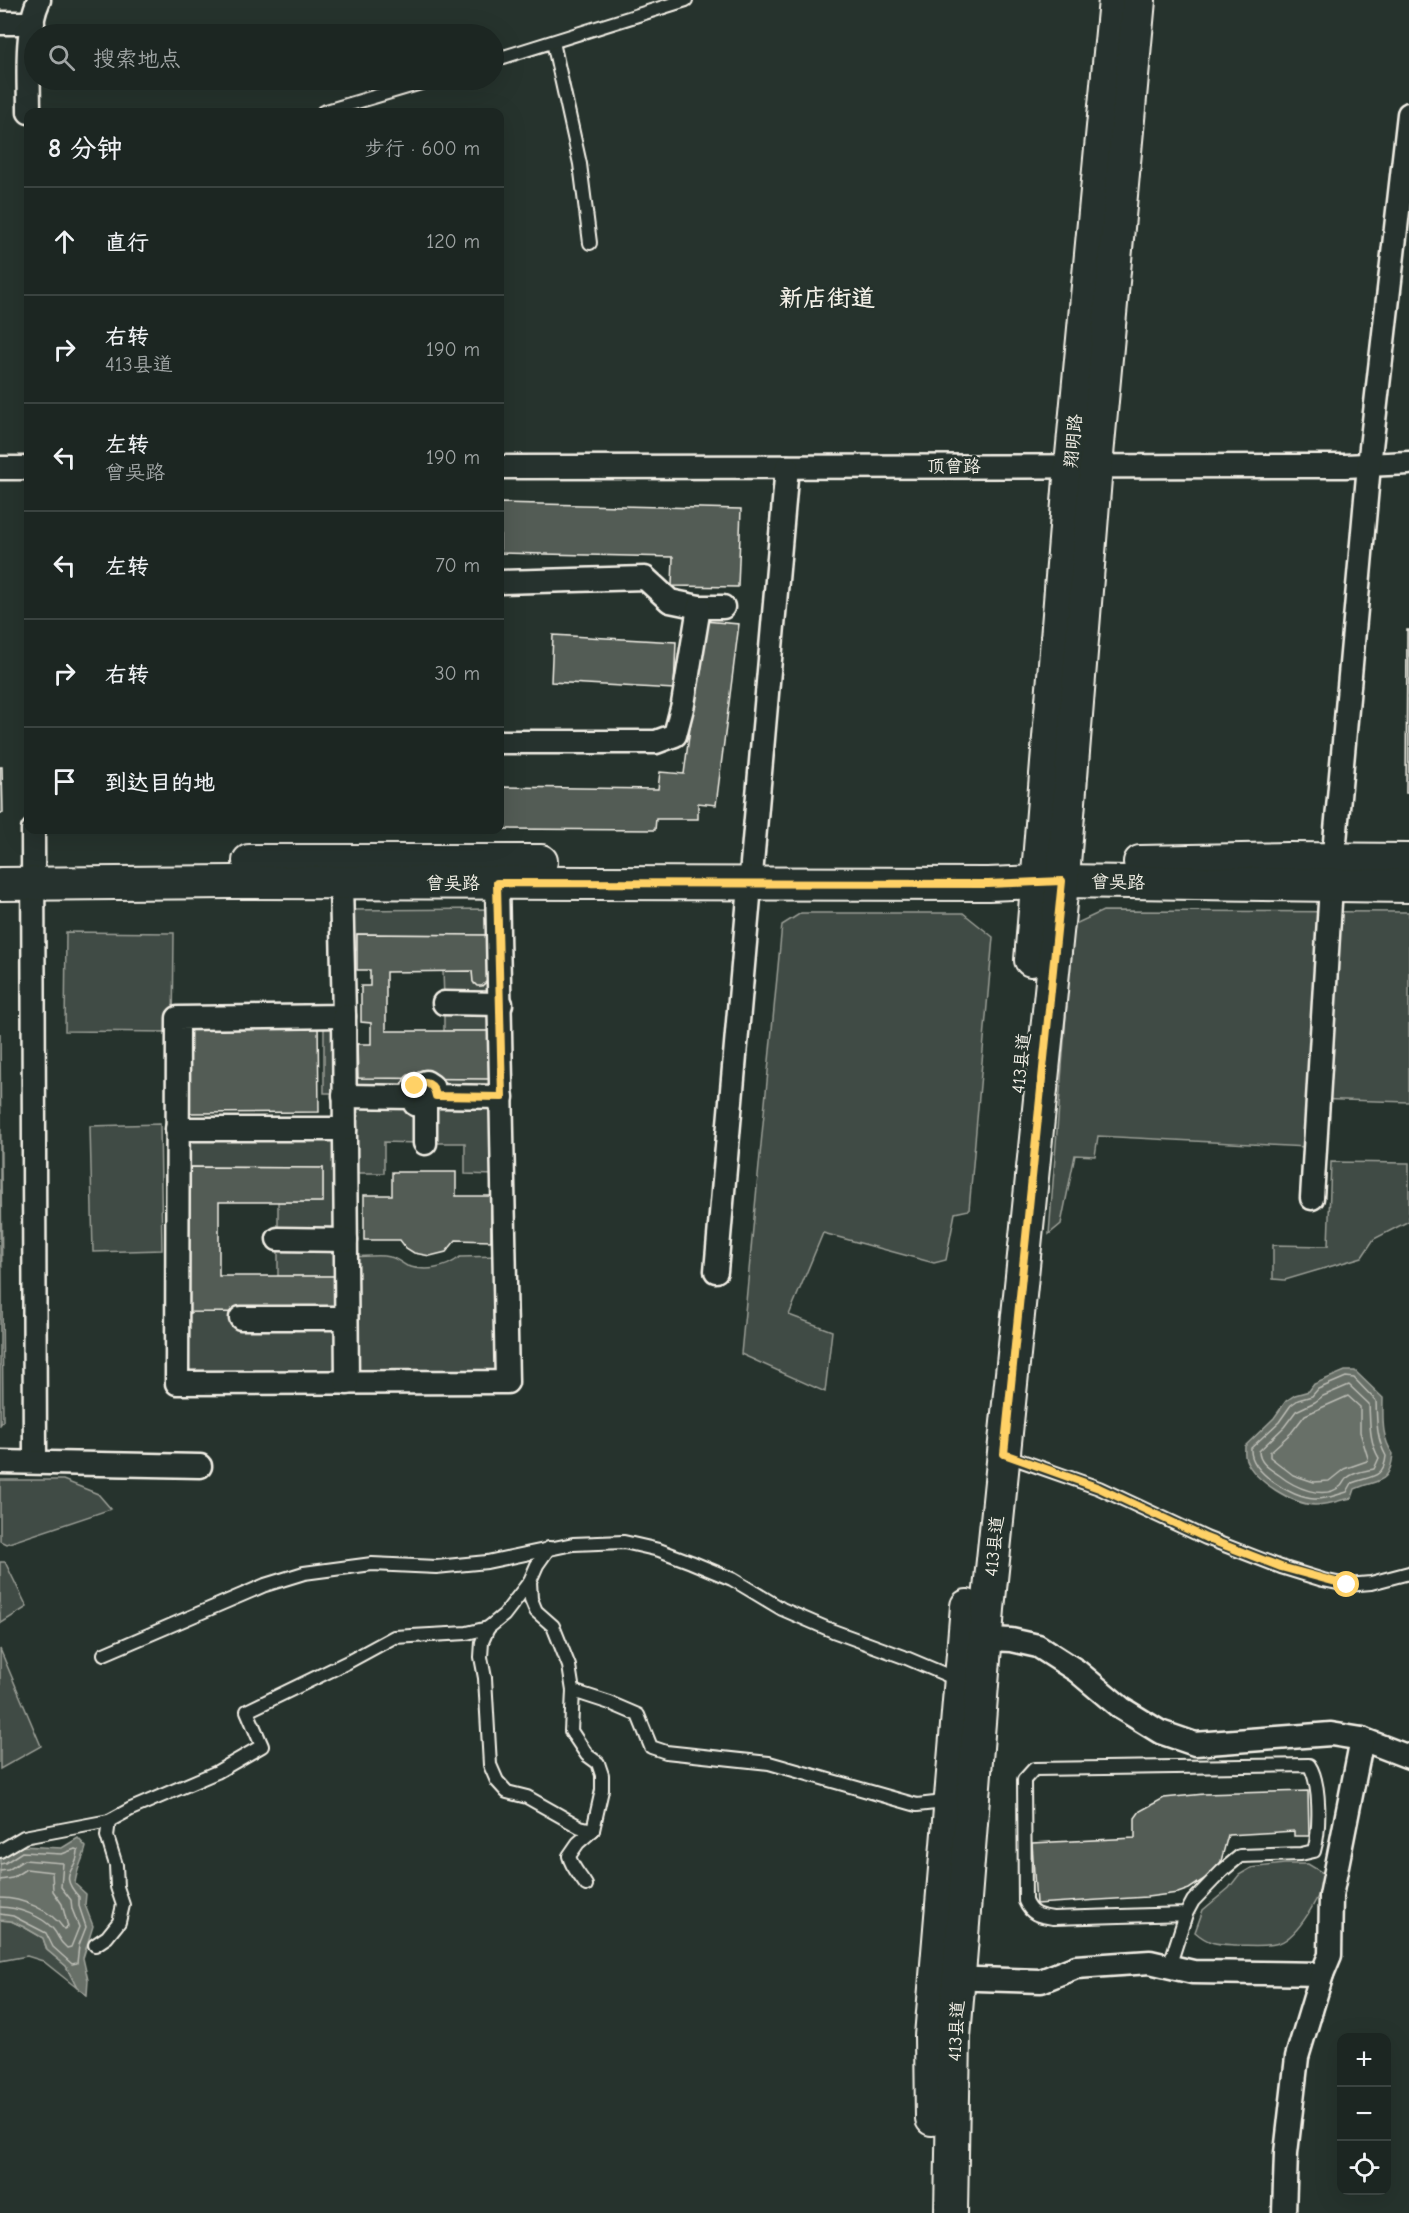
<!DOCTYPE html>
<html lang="zh">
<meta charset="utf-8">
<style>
body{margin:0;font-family:"Comic Neue","LXGW WenKai TC",sans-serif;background:#29322f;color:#f1f3f6}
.controls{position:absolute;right:18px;bottom:18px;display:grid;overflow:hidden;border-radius:12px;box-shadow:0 6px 24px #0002}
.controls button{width:54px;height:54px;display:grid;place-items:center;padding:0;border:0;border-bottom:2px solid #3a4340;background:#1c2622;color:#f1f3f6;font:30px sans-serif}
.stop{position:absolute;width:18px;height:18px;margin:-14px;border:4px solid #ffd166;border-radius:50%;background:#fff}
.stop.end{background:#ffd166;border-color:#fff;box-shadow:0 2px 6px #0008}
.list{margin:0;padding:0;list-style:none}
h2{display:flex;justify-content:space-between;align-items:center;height:78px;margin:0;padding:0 24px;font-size:26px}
h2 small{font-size:20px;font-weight:400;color:#a0a5a5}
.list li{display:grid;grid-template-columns:39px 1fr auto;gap:18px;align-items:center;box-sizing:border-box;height:108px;padding:0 24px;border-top:2px solid #3a4340}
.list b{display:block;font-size:22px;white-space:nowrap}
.list p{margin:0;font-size:20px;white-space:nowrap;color:#a0a5a5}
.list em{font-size:20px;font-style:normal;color:#a0a5a5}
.icon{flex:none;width:33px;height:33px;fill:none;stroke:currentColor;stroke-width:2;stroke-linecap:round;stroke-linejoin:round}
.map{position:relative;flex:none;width:1409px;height:2213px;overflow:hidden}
.search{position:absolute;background:#1c2622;box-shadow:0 6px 24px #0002;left:24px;top:24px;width:480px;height:66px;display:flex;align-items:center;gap:15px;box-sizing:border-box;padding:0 21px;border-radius:33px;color:#a0a5a5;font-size:22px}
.panel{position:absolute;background:#1c2622;box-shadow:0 6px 24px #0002;left:24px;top:108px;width:480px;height:726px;border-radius:12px}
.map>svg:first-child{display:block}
</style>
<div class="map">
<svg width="1409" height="2213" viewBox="0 0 1409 2213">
<rect width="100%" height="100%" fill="#26332d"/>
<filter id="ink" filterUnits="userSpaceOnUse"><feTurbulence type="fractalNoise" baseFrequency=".0167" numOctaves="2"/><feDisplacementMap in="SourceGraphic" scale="12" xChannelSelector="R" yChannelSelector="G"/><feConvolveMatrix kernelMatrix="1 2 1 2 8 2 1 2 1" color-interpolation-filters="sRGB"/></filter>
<g filter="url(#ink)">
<g fill="#414b45" stroke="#9a9e96" stroke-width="1.5">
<polygon points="493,909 496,999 444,999 443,971 472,971 474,984 479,986 486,983 486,935 357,934 357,950 348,950 348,910"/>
<polygon points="1103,911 1409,912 1409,1102 1310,1099 1307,1147 1098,1136 1095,1156 1075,1155 1061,1224 1049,1234 1073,925"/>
<polygon points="801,913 963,913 993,937 969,1210 955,1213 946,1260 934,1263 823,1233 789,1315 832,1331 825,1392 741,1354 782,925"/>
<polygon points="66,932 174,933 173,1032 65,1031"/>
<polygon points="496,1009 495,1085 410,1089 356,1085 356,1078 490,1078 490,1031 444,1031 444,1010"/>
<rect x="324" y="1019" width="16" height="74"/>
<polygon points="0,1033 3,1421 0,1425"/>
<polygon points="444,1103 490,1104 495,1112 495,1175 465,1174 465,1143 433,1143 433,1113"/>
<polygon points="410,1104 418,1114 417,1143 384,1142 384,1173 355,1173 354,1111 361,1105"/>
<polygon points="160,1124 162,1250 93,1252 90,1126"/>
<polygon points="183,1139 325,1139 338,1142 341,1231 278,1230 278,1202 323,1202 323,1168 187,1167 187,1312 231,1312 231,1323 340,1323 340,1362 335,1372 189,1374 181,1363"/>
<polygon points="1331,1162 1409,1163 1409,1221 1374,1239 1362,1257 1285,1280 1273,1279 1273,1245 1328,1246"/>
<polygon points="278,1246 340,1247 335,1276 278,1276"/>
<path d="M499,1256L497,1368L487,1375L361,1372L356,1363L352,1257C364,1257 379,1254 390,1257C396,1258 401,1263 407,1266C425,1272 445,1269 460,1257Z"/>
<polygon points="0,1480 63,1480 98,1494 111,1509 6,1544 0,1541"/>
<polygon points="0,1562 5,1562 27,1607 0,1624"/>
<polygon points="0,1649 41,1746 0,1769"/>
<path d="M1284,1864H1308L1328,1876C1319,1895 1300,1936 1279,1943C1267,1947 1250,1945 1237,1945C1218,1944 1210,1945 1195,1932L1203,1910L1229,1888L1239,1875L1251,1868Z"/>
<polygon points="0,1920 11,1921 24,1927 43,1938 47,1950 66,1966 77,1988 43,1961 27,1956 0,1961"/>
</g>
<g fill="#676f68" stroke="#9fa39b" stroke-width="1.5">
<path d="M1345,1371H1355L1383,1398C1383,1418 1381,1437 1393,1454C1390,1485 1378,1479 1355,1489L1352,1498C1339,1500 1328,1505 1315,1505C1292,1504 1255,1481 1246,1460C1244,1455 1245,1450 1245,1446L1274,1418L1286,1401L1295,1395L1309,1391L1314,1384Z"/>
<path d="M78,1838L86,1847C83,1860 76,1870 75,1884L86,1894L85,1905L93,1926L83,1958L88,1980L87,1995L77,1988L66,1966L47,1950L43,1938L24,1927L11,1921L0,1920V1859L21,1846L62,1848Z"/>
</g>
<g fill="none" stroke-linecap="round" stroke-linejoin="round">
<g stroke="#bcbdb5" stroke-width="1.5">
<path d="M1346,1377L1354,1378L1376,1401C1377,1421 1376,1438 1386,1456C1384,1479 1370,1476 1352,1483L1347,1492C1335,1495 1326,1500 1314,1499C1292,1498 1249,1472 1251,1448L1279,1422L1291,1405L1298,1400L1312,1396L1318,1389Z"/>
<path d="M1349,1385L1369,1404C1370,1423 1369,1441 1379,1458L1374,1469C1365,1471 1354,1472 1347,1478C1344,1480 1344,1483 1341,1486C1323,1501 1294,1487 1279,1475C1270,1469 1259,1463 1259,1451L1284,1427L1296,1411L1315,1402L1323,1396Z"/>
<polygon points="1348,1396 1360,1407 1360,1432 1368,1458 1367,1461 1344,1469 1329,1481 1314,1482 1293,1475 1270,1457 1270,1452 1291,1433 1305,1415"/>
<path d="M0,1864L5,1863L22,1852L62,1854L75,1849L78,1850C78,1872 56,1872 79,1897V1906L86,1927L79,1945L77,1963L72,1964L53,1947L46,1933L13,1916L0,1914"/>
<path d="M0,1871L8,1870L24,1860L63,1863L61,1887L71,1900L72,1909L79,1927L71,1947L67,1948C57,1940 60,1937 53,1929C42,1916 17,1907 0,1907"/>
<path d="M0,1880L12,1878L26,1869L52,1872L53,1891L62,1904L68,1927L64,1929C51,1910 22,1898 0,1898"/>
</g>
</g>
<g fill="#525c55" stroke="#f4f1e8" stroke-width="1.5">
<polygon points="500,503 741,509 738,587 672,586 673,557 500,553"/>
<polygon points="704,621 739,624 716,805 698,803 698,819 656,819 655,830 500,829 500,787 658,789 660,772 684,774"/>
<polygon points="1407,630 1409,630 1409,793 1406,793"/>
<polygon points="553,635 676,642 674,689 551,682"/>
<polygon points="0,767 2,767 3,813 0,813"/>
<polygon points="357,934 486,935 487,981 482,986 477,986 473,982 472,971 386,972 386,1031 490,1031 490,1079 358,1078 357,1044 371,1044 371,1023 361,1022 361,986 370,986 370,970 357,970"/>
<polygon points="318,1021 319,1112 190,1113 190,1022"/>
<polygon points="187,1167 323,1168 323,1202 219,1202 219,1276 335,1276 335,1313 187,1312"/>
<polygon points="392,1172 456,1172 456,1196 491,1196 491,1241 456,1240 446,1252 430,1256 414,1253 406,1248 400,1240 364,1240 364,1195 392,1195"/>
<polygon points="1308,1791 1309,1836 1294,1836 1294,1831 1228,1835 1221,1861 1215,1872 1189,1889 1178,1893 1147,1897 1036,1904 1032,1843 1135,1838 1135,1818 1140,1811 1164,1798 1204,1794"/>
</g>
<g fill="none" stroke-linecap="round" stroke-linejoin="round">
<g stroke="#f4f1e8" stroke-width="16">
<g id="lane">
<polyline points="553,42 580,164 590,243"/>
<polyline points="494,60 686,0"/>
<polyline points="323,112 431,80"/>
<polyline points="1005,1455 1099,1488 1206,1538 1281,1567 1323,1580 1347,1585 1371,1583 1409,1573"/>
<path d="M549,1548L537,1565L530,1581L531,1599L536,1611L553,1626L569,1666L573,1691L571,1731L587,1755L598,1763L602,1775V1790L593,1830L578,1843L569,1856C572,1868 580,1875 586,1885"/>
<polyline points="488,1628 482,1642 481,1657 485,1678 490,1765 497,1781 507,1792 527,1797 580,1827 593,1830"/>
<polyline points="104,1654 265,1585 304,1573 372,1564 436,1567 487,1562 573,1544 624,1542 659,1550 691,1562 732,1579 782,1609 833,1631 904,1657 961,1681"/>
<polyline points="573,1691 610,1703 638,1715 651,1747 666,1752 769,1763 917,1805 935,1803 950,1797"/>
<polyline points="0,1851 24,1837 109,1821 131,1809 217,1772 262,1746 247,1711 348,1662 394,1637 467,1633 488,1628 504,1615 530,1581"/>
<polyline points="95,1945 107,1937 119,1922 123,1905 117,1887 116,1865 107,1836 109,1821"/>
<path d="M1169,1967L1186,1914L1193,1901L1222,1871L1240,1856L1301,1854L1314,1851C1320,1830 1321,1783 1309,1765L1034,1769L1024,1780L1025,1901C1031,1915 1039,1916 1053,1918L1186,1914"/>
</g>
</g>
<g stroke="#f4f1e8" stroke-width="27">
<g id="street">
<polyline points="0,23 33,23"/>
<path d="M29,112C29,80 25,29 39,0"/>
<polyline points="500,467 1345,466 1409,463"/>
<polyline points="0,468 28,468"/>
<polyline points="500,582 645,578 670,601 699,607 723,607"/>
<polyline points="500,742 656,742 675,735 683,704 699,607"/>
<polyline points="33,830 35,1462"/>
<polyline points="341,883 344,1016 178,1018 177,1383 507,1382 497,883"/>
<polyline points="444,1003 501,1004"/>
<polyline points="344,1016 347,1383"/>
<polyline points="344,1096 411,1097 415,1104 422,1107"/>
<polyline points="411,1097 415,1086 426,1082 432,1086 436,1096 502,1097"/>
<polyline points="425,1107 425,1143"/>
<polyline points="177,1129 345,1129"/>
<polyline points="1312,1198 1331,886 1369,465 1409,114"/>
<polyline points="278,1239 346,1240"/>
<polyline points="716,1271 787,467"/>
<polyline points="241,1318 346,1318"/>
<polyline points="0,1462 200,1466"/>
<polyline points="971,1638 1011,1640 1038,1646 1077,1671 1121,1708 1160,1732 1195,1744 1331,1734 1362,1739 1409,1757"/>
<polyline points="946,1978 1041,1981 1076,1967 1150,1962 1193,1972 1322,1974"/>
<polyline points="1284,2213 1286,2153 1297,2057 1322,1974 1330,1955 1331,1896 1362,1739"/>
</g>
</g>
<g stroke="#f4f1e8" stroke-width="36">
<g id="secondary">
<polyline points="249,861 541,861"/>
<polyline points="1140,862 1288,859 1409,860"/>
<polyline points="0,884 232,882 988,884 1062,881 1409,886"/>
<polyline points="1031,960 1071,466 1115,0"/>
<polyline points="932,2119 931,2036 967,1606"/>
<polyline points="951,2213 954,2037 988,1609 1064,864 1096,466 1139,0"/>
</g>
</g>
<use href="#lane" stroke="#26332d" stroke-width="12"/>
<use href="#street" stroke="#26332d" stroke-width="22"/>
<use href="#secondary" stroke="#26332d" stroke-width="32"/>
</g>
</g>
<g fill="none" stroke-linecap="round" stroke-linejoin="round" filter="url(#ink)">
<path stroke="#ffd166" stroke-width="8" d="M415,1086C425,1079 434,1084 436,1096L502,1097L497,883L988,884L1062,881L1004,1454L1099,1488L1206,1538L1281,1567L1347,1585"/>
</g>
<g text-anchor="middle" stroke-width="5" stroke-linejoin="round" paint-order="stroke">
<g font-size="18" fill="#f4f1e8" stroke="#26332d">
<text transform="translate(1073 441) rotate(-85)" y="6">翔明路</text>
<text x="954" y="472">顶曾路</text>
<text transform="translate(1118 882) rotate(1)" y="6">曾吴路</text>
<text x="453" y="889">曾吴路</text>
<text transform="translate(1021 1063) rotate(-84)" y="6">413县道</text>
<text transform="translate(994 1546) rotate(-84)" y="6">413县道</text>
<text transform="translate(956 2031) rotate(-87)" y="6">413县道</text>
</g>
<g font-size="24" font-weight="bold" fill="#f4f1e8" stroke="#26332d">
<text x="827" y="306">新店街道</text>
</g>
</g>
</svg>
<div class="controls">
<button>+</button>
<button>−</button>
<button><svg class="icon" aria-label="locate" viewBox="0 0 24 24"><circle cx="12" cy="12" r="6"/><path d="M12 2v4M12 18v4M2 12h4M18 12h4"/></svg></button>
</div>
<div class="stop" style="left:1347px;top:1585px"></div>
<div class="stop end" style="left:415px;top:1086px"></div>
<div class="search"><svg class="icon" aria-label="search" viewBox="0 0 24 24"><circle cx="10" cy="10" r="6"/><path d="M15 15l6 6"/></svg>搜索地点</div>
<section class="panel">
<h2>8 分钟<small>步行 · 600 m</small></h2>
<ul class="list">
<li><svg class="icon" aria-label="ahead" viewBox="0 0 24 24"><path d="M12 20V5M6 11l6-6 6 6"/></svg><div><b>直行</b></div><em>120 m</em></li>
<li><svg class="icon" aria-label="right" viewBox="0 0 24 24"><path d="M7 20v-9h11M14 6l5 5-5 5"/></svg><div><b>右转</b><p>413县道</p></div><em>190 m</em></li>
<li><svg class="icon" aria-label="left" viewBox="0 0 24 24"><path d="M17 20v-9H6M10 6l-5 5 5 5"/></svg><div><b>左转</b><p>曾吴路</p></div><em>190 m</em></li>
<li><svg class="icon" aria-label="left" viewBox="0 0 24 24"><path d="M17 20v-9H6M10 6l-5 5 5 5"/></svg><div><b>左转</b></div><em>70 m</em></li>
<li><svg class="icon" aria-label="right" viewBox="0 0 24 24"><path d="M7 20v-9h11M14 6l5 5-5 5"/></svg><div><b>右转</b></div><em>30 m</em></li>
<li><svg class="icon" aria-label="arrive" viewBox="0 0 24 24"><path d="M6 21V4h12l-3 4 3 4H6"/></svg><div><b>到达目的地</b></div></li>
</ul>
</section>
</div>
